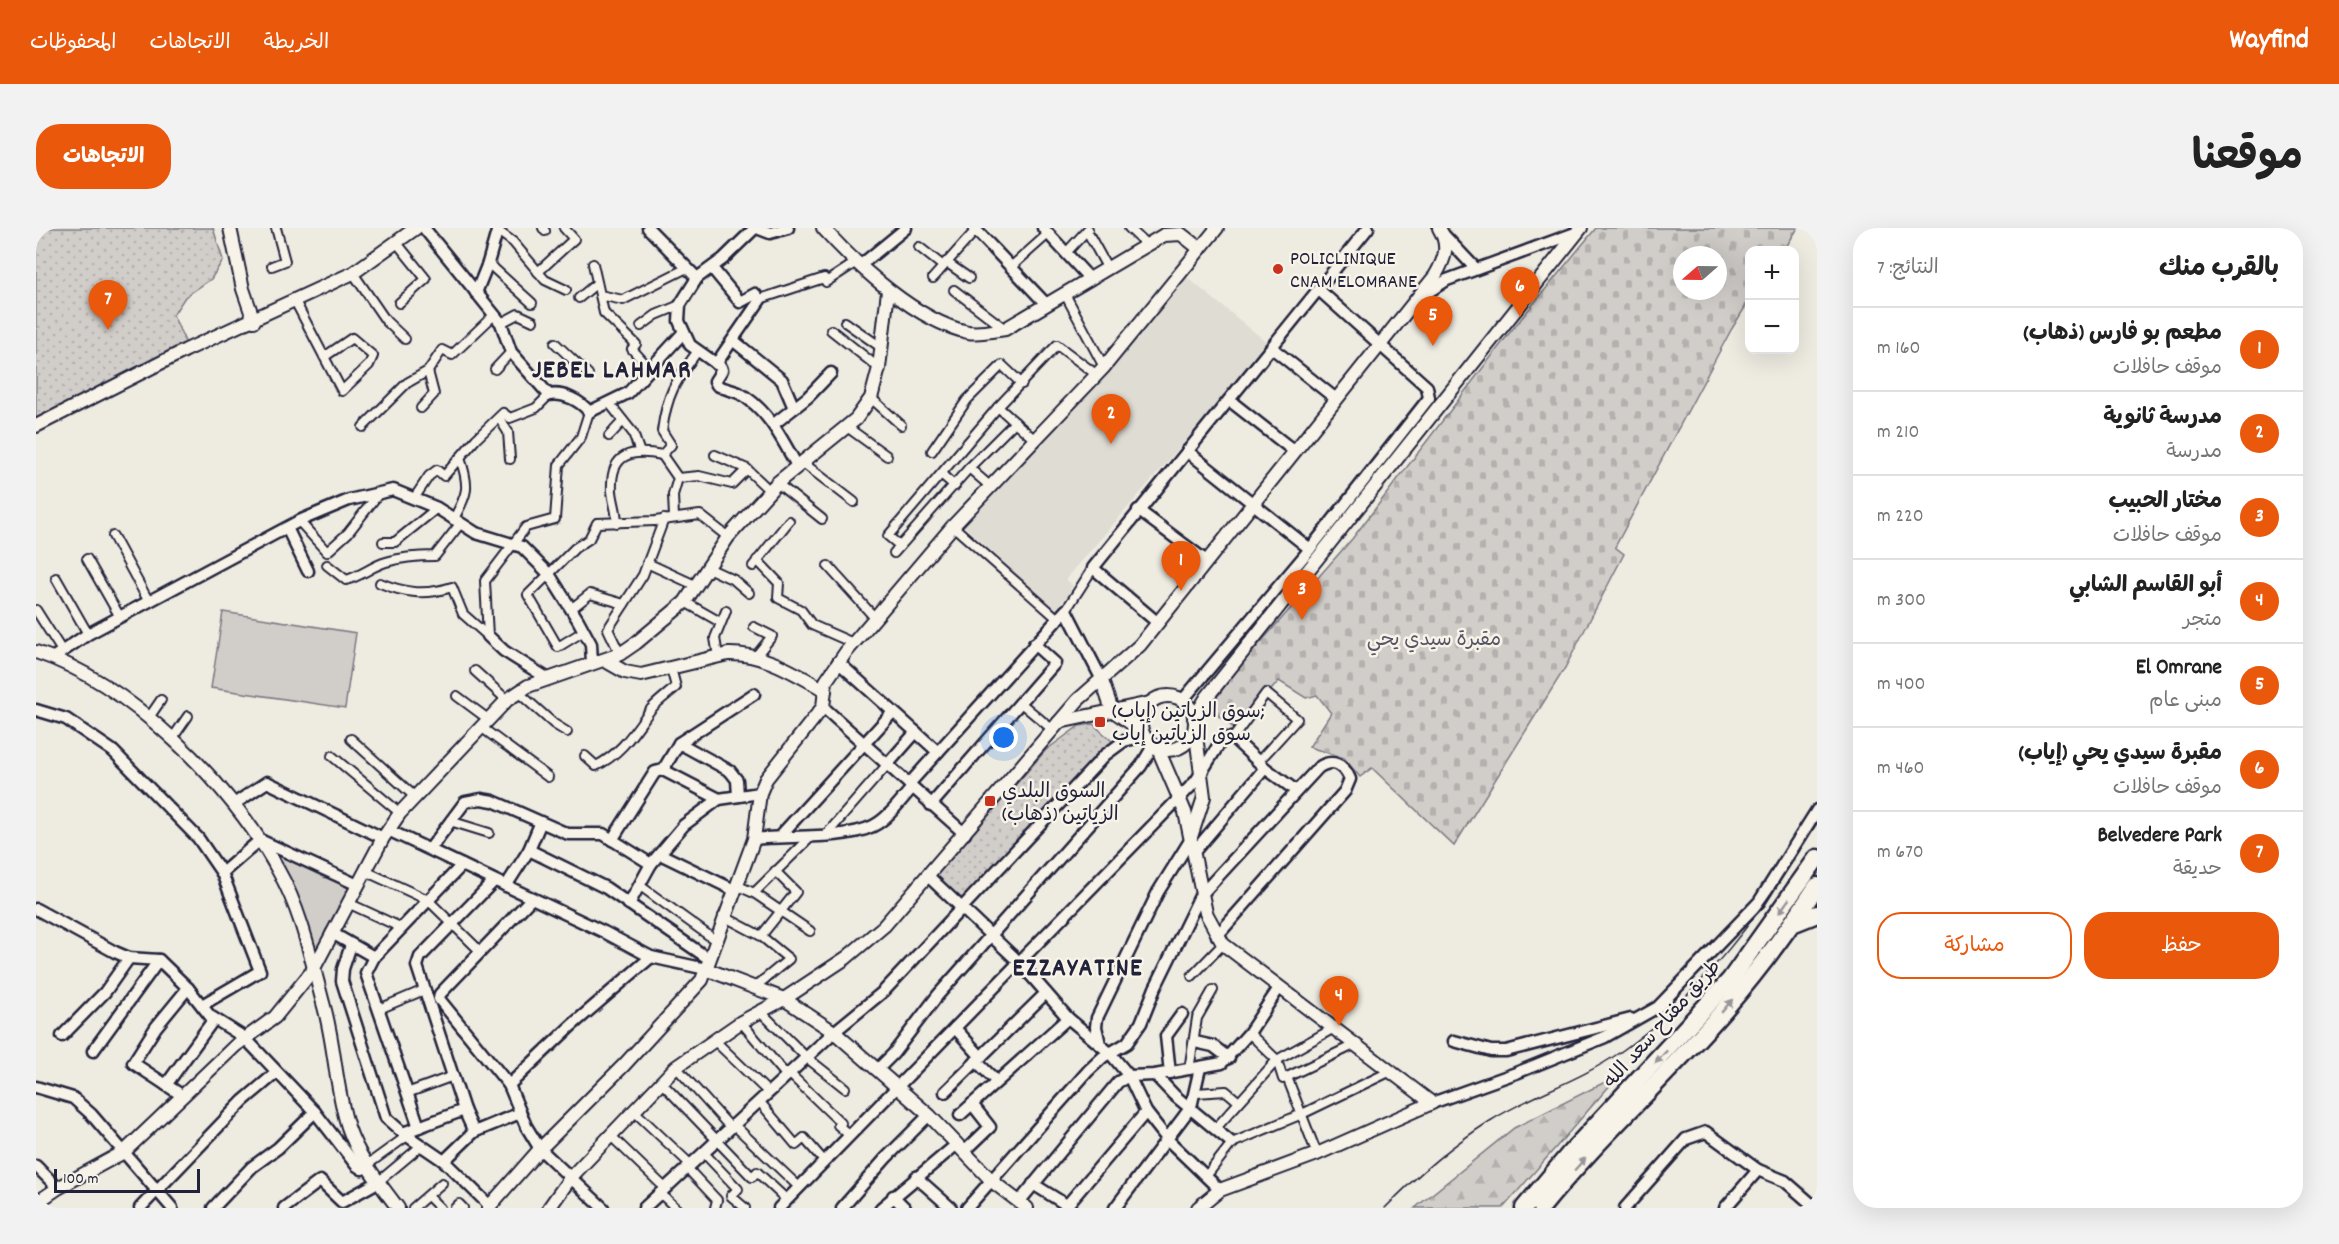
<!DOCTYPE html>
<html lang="ar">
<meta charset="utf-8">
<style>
body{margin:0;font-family:Dekko,"Playpen Sans Arabic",sans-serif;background:#f2f2f2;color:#222;direction:rtl}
.controls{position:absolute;right:18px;top:18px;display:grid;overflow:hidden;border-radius:12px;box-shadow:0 6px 24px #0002}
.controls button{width:54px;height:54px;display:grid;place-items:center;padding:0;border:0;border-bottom:2px solid #e0e0e0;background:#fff;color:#222;font:30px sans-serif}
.compass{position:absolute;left:1637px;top:18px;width:54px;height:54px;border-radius:50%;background:#fff;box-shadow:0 6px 24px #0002;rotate:250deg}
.scale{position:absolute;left:18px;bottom:15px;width:146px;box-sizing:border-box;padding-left:6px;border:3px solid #22223b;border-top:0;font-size:16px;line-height:21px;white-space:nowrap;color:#22223b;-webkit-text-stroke:4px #f7f3e8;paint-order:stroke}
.you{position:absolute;left:968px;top:510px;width:21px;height:21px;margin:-15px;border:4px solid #fff;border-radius:50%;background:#1a73e8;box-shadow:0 0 0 9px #1a73e833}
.badge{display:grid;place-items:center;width:39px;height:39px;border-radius:50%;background:#ea580c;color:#fff;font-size:20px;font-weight:700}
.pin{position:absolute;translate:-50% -50px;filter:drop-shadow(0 2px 3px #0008)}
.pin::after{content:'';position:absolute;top:32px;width:21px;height:18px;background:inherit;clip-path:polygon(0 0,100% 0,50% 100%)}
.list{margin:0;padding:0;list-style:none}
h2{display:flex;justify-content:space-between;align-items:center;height:78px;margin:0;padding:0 24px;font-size:26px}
h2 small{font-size:20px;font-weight:400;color:#767676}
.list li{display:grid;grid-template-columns:39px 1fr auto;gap:18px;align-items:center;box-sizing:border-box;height:84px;padding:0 24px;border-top:2px solid #e0e0e0}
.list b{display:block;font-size:22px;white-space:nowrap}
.list p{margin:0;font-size:20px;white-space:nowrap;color:#767676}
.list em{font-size:20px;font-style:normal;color:#767676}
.actions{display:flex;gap:12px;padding:18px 24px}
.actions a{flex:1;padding:14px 0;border:2px solid #ea580c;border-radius:24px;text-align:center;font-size:21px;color:#ea580c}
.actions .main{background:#ea580c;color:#fff}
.map{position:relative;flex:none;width:1781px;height:980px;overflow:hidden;direction:ltr;border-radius:24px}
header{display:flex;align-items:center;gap:36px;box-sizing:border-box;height:84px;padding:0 30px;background:#ea580c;color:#fff}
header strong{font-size:28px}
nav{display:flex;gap:33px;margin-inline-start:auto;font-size:21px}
.intro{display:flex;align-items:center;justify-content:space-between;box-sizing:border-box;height:144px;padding:0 36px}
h1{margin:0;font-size:42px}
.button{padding:15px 27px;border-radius:24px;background:#ea580c;color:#fff;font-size:21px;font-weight:700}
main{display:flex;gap:36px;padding:0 36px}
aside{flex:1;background:#fff;border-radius:24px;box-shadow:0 6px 24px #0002}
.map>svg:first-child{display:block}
</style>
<header>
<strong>Wayfind</strong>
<nav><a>الخريطة</a><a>الاتجاهات</a><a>المحفوظات</a></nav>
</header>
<div class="intro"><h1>موقعنا</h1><a class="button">الاتجاهات</a></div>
<main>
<aside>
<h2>بالقرب منك<small>النتائج: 7</small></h2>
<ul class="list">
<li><span class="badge">1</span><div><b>مطعم بو فارس (ذهاب)</b><p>موقف حافلات</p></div><em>160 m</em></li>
<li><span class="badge">2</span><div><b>مدرسة ثانوية</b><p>مدرسة</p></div><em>210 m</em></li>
<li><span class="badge">3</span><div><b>مختار الحبيب</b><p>موقف حافلات</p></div><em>220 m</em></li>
<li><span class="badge">4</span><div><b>أبو القاسم الشابي</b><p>متجر</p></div><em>300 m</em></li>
<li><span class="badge">5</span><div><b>El Omrane</b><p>مبنى عام</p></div><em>400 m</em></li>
<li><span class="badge">6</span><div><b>مقبرة سيدي يحي (إياب)</b><p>موقف حافلات</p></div><em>460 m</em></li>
<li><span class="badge">7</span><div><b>Belvedere Park</b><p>حديقة</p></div><em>670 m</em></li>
</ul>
<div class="actions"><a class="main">حفظ</a><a>مشاركة</a></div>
</aside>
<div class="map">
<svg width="1781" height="980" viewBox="0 0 1781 980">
<defs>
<pattern id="forest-firs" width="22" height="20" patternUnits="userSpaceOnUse" patternTransform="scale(1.5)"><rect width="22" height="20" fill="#d1cdc9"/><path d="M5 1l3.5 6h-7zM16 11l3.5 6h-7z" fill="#b3b0ae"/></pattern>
<pattern id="cemetery-stones" width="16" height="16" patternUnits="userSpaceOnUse" patternTransform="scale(1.5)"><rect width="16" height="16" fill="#d1cdc9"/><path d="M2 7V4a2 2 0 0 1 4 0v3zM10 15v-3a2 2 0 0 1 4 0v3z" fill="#b3b0ae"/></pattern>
<pattern id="park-dots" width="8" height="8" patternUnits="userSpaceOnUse" patternTransform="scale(1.5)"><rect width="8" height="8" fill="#d1cdc9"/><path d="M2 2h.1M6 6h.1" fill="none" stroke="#b3b0ae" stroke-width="1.8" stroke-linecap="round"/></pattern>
</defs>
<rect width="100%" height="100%" fill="#eeebe1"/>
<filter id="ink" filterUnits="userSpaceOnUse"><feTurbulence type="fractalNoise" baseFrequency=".0167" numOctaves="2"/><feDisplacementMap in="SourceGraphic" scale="12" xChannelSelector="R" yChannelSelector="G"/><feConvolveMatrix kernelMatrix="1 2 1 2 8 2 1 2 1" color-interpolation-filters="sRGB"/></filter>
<g filter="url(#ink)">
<polygon fill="#dfdcd4" points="1147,46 1233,116 1030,351 1037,358 1034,361 1036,363 1019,382 928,298 1080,133"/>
<g fill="#d1cdc9" stroke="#7a7882" stroke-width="1.5">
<polygon points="187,384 320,405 309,480 175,460"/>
<polygon points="230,618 317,659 279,731"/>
</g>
<polygon fill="url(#forest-firs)" stroke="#7a7882" stroke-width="1.5" points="1583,847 1467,980 1379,980 1478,900"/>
<path fill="url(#cemetery-stones)" stroke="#7a7882" stroke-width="1.5" fill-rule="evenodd" d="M1560,0H1762L1748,22H1714L1713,73L1695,102L1579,319L1588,326L1529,440L1418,618L1336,540L1324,549L1308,530L1273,519L1295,485L1281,467L1270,470L1243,453L1200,502L1173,480L1202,440L1316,311L1475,103ZM1646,27H1682V63H1646Z"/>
<g fill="url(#park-dots)" stroke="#7a7882" stroke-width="1.5">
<polygon points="0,0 177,0 187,32 175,51 149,69 137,87 151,118 0,194"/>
<polygon points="1057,496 1077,514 925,677 898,650 1010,522 1043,498"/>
</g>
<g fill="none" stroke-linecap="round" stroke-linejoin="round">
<g stroke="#22223b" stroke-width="12">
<g id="pedestrian">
<polyline points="507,0 509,3"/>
<polyline points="1093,0 1110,16"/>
<polyline points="462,3 477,14 509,52 530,62"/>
<polyline points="1051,3 1072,41"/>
<polyline points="361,15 390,51 363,75"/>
<polyline points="883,19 907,38"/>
<polyline points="1030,25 1052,1"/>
<polyline points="910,34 933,50"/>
<polyline points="452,35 496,75"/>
<polyline points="557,36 564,67 587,72 651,40"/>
<polyline points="236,38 249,33 240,0"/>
<polyline points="976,38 1012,6"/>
<polyline points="502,44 538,11 528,0"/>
<polyline points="317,45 350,93 369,111"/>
<polyline points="897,50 940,2"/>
<polyline points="918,62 969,101"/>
<polyline points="1029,66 1068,139"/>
<polyline points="564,67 568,85 600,116 596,121 614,141"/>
<polyline points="543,70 561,55"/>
<polyline points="724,71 788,50 790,54 822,33"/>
<polyline points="259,73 306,163 333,137 337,128 316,110 288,129"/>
<polyline points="809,94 846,120"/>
<polyline points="465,95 482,86 497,93"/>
<polyline points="605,98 620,87 644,77"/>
<polyline points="795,102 843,140"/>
<polyline points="519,115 552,146"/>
<polyline points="459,141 475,124"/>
<polyline points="835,170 865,197"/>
<polyline points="574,176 597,205 603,222"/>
<polyline points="962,179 999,212"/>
<polyline points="385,180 398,166 392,143"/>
<polyline points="463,190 472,204 474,231"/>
<polyline points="327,199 371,155 392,143 406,122 416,127 458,87"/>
<polyline points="811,199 851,228"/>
<polyline points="573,208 587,193"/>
<polyline points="896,223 931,172 966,137 986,156"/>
<polyline points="679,227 711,241 734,263"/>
<polyline points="766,234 818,274"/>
<polyline points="933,240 955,259"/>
<polyline points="905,246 919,258"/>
<polyline points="642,250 663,248 696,256 711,241"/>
<polyline points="741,255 786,291"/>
<polyline points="379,269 393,248 401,242 408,248 440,211 467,185 474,190 500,180 513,167"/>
<path d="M638,289L637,267L642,250L626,227L635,217L626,203C631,166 639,154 661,124"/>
<path d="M417,292C432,266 434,259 424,230"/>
<polyline points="263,293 291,324 312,305 344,264"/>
<path d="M581,295C581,283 577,274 576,263C574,225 595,221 626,227"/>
<polyline points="917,298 1022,391"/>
<polyline points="77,308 113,374"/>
<polyline points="347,314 359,314 401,280"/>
<polyline points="864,318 852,308 962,179 1021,117 1061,147"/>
<polyline points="858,325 933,240 979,194"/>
<polyline points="51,331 84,389"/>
<polyline points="721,332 743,355 742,370 765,382 776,397 817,415"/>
<polyline points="611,335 661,358"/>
<path d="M291,337L310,352C325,348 336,338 350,334C366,329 383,328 399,328L424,296"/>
<polyline points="717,338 753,293"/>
<polyline points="792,338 839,390"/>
<polyline points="672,340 698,352 713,365"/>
<polyline points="20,350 52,406"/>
<path d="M344,355C369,365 389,368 416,359L427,386L452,408"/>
<polyline points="649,374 684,394"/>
<polyline points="535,381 554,366 588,376"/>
<polyline points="0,382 26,423"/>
<polyline points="1030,382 1057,340"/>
<polyline points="718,399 736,408 720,428"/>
<polyline points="548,403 522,419 492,367 539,320 553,311 561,295 619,293 664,287 692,309"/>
<polyline points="452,408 449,353 490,299 519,291 523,237 545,209 553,184"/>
<polyline points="584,426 572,401 607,347 628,291"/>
<polyline points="682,428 679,410 690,383"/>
<polyline points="439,443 471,472"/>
<polyline points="482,464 518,496 531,504"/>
<polyline points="421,468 452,491"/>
<polyline points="986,476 1017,502"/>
<polyline points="112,491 125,472"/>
<polyline points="445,499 512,549"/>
<polyline points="1197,510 1230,465 1261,491 1222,534"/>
<polyline points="136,511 152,488"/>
<polyline points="315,511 379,569"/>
<polyline points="296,528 364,585"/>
<path d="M549,528L560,538C586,525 598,504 615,481C622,473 632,466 640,459L635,440"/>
<polyline points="414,593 453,605"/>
<polyline points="789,608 851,537"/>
<polyline points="329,643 392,672 445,724"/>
<polyline points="603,657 679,712"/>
<polyline points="700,657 718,665 774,703"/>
<polyline points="718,665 776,608"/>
<polyline points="312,675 366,700"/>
<polyline points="687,688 725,708 753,731 719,759"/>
<polyline points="725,708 760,664 739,643"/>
<polyline points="1156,748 1187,716"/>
<polyline points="343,781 388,762"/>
<polyline points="724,783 770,829 809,860"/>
<polyline points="705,794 750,847"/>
<polyline points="1213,805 1241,832 1247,851 1251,849 1281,926"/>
<polyline points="678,812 732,864"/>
<polyline points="640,839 694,899"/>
<polyline points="1153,842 1161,790 1177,762"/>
<polyline points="753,845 805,895 802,897 813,907"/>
<polyline points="1251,849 1320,816"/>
<polyline points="624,853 716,949 721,944 751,972"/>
<polyline points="371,865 417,848"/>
<polyline points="1160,865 1190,863 1203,874"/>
<polyline points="723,873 760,917 768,910 788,933"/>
<polyline points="597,882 654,936"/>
<polyline points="697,896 762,958"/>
<polyline points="1180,900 1241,832 1298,800"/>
<polyline points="574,907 629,960"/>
<polyline points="667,924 702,961 695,968 709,980"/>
<polyline points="331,937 371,908"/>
<polyline points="650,939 681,972 679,980"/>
<polyline points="1171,947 1196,915 1266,886 1355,843"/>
<polyline points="342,954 385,918"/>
<polyline points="624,965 640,980"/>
<polyline points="392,968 404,980"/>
<polyline points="377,980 406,955"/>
<polyline points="419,980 423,976 427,980"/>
</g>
</g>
<g stroke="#22223b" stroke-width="15">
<g id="minor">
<path d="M388,0L465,95L475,124L513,167C527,164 545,173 553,184L592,165L647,105"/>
<polyline points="612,0 661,50"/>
<path d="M719,0L687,31L661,50L644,77L643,93L654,117L685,139L686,142L679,153L681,157C688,161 696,162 703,165C732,181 746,211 761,238"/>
<polyline points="721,0 734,5 752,0"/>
<polyline points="938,0 1010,76"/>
<polyline points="1007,0 1054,51"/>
<polyline points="1407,6 1440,41"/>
<polyline points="826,36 870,0"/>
<polyline points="676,40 704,74 719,66 724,72 680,136"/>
<polyline points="440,65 452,35 462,0"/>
<polyline points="1386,68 1411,52 1542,4"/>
<polyline points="698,113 746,152 758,180"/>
<polyline points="1236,120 1300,171"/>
<polyline points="1193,172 1258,223"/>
<polyline points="738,196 772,169 795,145"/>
<polyline points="1151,223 1274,321"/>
<polyline points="1102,282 1169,332"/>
<polyline points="251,300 272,343"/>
<polyline points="1122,395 1057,340 1332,0"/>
<polyline points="452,408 468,423 511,450"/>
<polyline points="18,429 52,406 263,293 313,272 357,262 401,280 440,305 486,319 513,346 542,392 555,416 556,435"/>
<polyline points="802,434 902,524"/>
<polyline points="1146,473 1274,321 1393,170 1391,159 1283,62"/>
<polyline points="787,479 929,606"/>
<polyline points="0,482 30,491 77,523 162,610 186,645 224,743 166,777"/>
<polyline points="643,515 694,543 701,552 702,568"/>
<polyline points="851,537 880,504"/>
<polyline points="627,542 643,515 718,466"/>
<polyline points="873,556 1030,382 1065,450"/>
<polyline points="198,576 231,554 347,610"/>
<polyline points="895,577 1019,435 998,416"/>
<polyline points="352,602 568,704 615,729 670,741"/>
<polyline points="744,608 857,484"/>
<path d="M718,611C751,607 808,612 837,598C852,591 865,572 876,560"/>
<polyline points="576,612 619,544 627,542 683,571"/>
<polyline points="394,621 429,574 445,571 457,573 532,606 567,606 615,636"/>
<polyline points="493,622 570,660 673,731"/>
<polyline points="1157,625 1229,540"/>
<polyline points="624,626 698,662"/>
<polyline points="186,645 224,612 322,657"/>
<polyline points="892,648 984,735 1032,790 1074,825 1093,848 1110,884 1132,912 1184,962"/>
<polyline points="470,658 493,622 504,596"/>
<polyline points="496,670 404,766 403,771 473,857 490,898 504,921 567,980"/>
<polyline points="593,676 615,636 648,597 683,571 724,565"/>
<polyline points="0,681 79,724 93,730 123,732 152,760 174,788 209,810 279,884 320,937 326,941 331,937"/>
<polyline points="296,705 338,729"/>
<polyline points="315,717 307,741 306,753 350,890 367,905 408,933 454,978"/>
<polyline points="919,800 945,829"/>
<polyline points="26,808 69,764 93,730"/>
<polyline points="1418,813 1455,823 1470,823 1595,791"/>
<polyline points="1159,814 1177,818 1193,830"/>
<polyline points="1064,816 1060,799 1061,790 1122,664 1155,611"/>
<polyline points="57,823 123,732"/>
<polyline points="940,833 960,853"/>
<polyline points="841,842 857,826 902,767 1105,538 1117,518"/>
<polyline points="1134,845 1130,808 1146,786"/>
<polyline points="1119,847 1138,867 1196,915"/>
<polyline points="130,857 178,791"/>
<polyline points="473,857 535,798 615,729"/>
<polyline points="0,859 37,870 55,886 136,980"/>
<polyline points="909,864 1010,765"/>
<polyline points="147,868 97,835 120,799 152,760"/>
<polyline points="1396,875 1480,845 1569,809 1622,779 1723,674 1781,582"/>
<polyline points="924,887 1032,790"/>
<polyline points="383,899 330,745 338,729 426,637"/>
<polyline points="438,904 428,882 381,738 384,729 458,653"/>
<polyline points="367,905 428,882"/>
<polyline points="929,923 954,899 936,876"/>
<polyline points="408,933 438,904 484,885"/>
<polyline points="0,938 22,960"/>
<polyline points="880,949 915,980"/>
<polyline points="997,956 1029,976 1032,976 1110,884"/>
<polyline points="857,968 869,980"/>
<polyline points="983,974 1082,854 1093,848 1119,847 1186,835 1213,805 1243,760"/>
<polyline points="104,980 207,873 240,845"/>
<polyline points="177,980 216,939 242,920 279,884"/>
<polyline points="248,980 284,953 306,974 342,954"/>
<polyline points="608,980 798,804 848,763 1069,527 1088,513 1108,508"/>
<polyline points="743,980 1160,553 1187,510 1197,510 1229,540 1259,562"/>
<polyline points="806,980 850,930 893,887"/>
<polyline points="845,980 921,916"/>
<path d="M931,980L1052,843L1067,829L1091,815L1105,795L1119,760L1164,668L1282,540C1296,530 1308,536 1314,551L1309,563L1181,708"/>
<polyline points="1079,980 1155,879 1164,840"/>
<polyline points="1589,980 1650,911 1670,904 1722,942 1749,953 1780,980"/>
<polyline points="1689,980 1722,942"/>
</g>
</g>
<g stroke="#22223b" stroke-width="16">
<g id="tertiary">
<polyline points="194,0 207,61 218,93"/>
<path d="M787,0C820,37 882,94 932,104C944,106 956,103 969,101L1128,7L1145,6L1164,21"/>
<polyline points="0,198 150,122 317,45 380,0"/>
<path d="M0,424C94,455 195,556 242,642C265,682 275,730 287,775C299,815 299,859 312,899C322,929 343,955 362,980"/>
<path d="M568,432L589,444L605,447L692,426C728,425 758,445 789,462"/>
<polyline points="1065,450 1076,482 1106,503"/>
<circle cx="1132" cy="495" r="27"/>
<polyline points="1158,490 1171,469 1545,0"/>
<polyline points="1023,494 1114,475"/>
<polyline points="1122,521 1149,584 1170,685 1187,716 1396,875 1281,926 1184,962 1162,980"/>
<polyline points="1155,609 1168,569 1159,500"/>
<polyline points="670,741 748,771 798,804 893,887 957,954 991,980"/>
<polyline points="0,980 3,973 22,960 88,924 199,818 239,789 277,742 347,610 364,585 471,472 492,458 584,426 600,415 649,374 692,309 741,255 820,191 835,170 843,140 852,63"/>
<polyline points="452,980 504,921 588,837 666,752 718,611 724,565 730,551 787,479 790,453 810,424 917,298 1068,139 1181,0"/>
<path d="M513,980L535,949L640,839L705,794L748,771L810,730L848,698L1042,472L1104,417L1399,48C1409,31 1414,18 1403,0"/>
</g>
</g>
<g stroke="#22223b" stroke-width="21">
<g id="trunk">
<polyline points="1756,696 1781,686"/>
<polyline points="1488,980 1535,924 1694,752 1781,630"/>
<path d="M1505,980C1562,910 1629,850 1688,782C1722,743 1753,701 1781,658"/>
</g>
</g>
<use href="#pedestrian" stroke="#f7f3e8" stroke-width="8"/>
<use href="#minor" stroke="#f7f3e8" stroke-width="10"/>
<use href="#tertiary" stroke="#f7f3e8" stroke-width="12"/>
<use href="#trunk" stroke="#f7f3e8" stroke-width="16"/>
<path stroke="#22223b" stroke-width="1.5" d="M1349,980C1380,948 1416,917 1454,893C1495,867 1543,853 1583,825C1666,767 1729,680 1781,595"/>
</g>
<defs><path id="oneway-solid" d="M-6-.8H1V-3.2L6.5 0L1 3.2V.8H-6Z" transform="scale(1.5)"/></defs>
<g fill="#97959a">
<use href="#oneway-solid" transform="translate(1748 678) rotate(126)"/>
<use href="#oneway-solid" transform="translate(1691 778) rotate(-50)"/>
<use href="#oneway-solid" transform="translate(1625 829) rotate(133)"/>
<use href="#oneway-solid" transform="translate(1544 936) rotate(-48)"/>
</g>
</g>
<g fill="#c8321e" stroke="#f7f3e8" stroke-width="2">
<circle cx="1242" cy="41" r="6"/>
<rect x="1058" y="488" width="12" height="12" rx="3"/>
<rect x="948" y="567" width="12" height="12" rx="3"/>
</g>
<g text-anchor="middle" stroke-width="5" stroke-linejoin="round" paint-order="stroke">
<g font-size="20" fill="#22223b" stroke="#f7f3e8" text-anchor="start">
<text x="1254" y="36">POLICLINIQUE<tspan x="1254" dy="23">CNAM ELOMRANE</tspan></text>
<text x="1076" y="489">سوق الزياتين (إياب);<tspan x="1076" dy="23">سوق الزياتين إياب</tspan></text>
<text x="966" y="569">السوق البلدي<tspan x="966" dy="23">الزياتين (ذهاب)</tspan></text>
</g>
<g font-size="20" fill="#575566" stroke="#f7f3e8">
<text x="1398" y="417">مقبرة سيدي يحي</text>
</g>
<g font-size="20" fill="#22223b" stroke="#f7f3e8">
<text transform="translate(1625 795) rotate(-48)" y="7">طريق مفتاح سعد الله</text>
</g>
<g font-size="26" font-weight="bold" letter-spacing="1.5" fill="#22223b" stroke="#f7f3e8">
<text x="576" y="149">JEBEL LAHMAR</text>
<text x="1042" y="747">EZZAYATINE</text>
</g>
</g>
</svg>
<div class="controls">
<button>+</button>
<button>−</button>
</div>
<svg class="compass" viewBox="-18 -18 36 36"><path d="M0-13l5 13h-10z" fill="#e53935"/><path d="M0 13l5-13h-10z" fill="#767676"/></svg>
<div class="scale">100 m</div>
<div class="you"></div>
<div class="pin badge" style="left:1145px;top:363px">1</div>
<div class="pin badge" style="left:1075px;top:216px">2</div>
<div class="pin badge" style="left:1266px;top:392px">3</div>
<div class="pin badge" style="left:1303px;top:798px">4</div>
<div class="pin badge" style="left:1397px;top:118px">5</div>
<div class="pin badge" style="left:1484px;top:89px">6</div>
<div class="pin badge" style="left:72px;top:102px">7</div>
</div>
</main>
